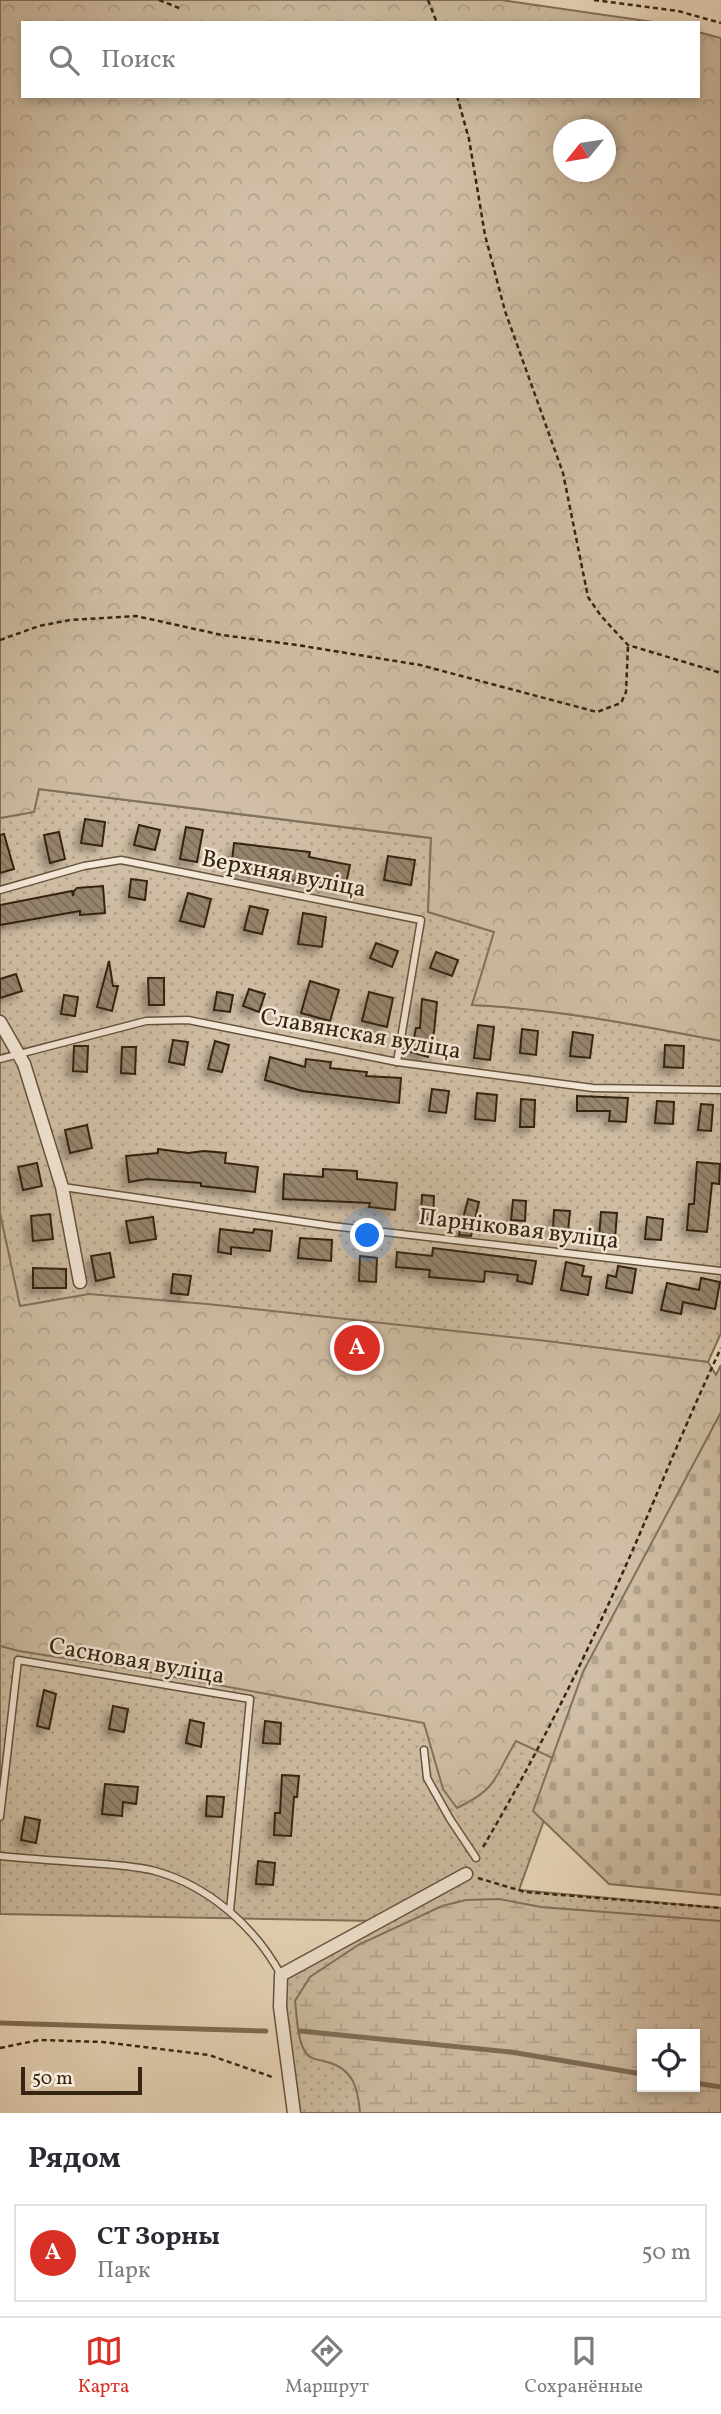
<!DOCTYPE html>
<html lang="ru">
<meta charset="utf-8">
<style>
body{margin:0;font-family:Vollkorn,serif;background:#f2f2f3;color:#2b2b33}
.controls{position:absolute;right:21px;bottom:21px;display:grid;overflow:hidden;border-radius:0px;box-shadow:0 4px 10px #0003}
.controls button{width:63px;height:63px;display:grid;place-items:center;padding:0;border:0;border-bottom:2px solid #e1e1e2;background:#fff;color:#2b2b33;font:35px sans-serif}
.compass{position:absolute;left:553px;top:119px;width:63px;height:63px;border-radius:50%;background:#fff;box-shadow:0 4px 10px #0003;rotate:240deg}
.scale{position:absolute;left:21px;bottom:18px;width:121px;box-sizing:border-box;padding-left:7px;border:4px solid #352411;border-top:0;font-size:19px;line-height:24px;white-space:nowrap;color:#352411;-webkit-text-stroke:5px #f5ead9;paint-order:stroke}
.you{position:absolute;left:368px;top:1236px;width:24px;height:24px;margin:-18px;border:5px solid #fff;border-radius:50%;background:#1a73e8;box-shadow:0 0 0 10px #1a73e833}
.badge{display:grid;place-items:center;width:46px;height:46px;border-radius:50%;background:#d93025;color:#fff;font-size:23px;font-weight:700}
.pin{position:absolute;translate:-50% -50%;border:4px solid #fff;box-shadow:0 2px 7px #0006}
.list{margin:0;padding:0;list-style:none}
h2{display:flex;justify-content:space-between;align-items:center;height:91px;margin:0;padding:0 28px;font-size:30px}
h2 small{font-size:23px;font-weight:400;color:#7c7c81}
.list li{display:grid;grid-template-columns:46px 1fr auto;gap:21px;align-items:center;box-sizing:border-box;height:98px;margin:0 14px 14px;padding:0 14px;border:2px solid #e1e1e2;border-radius:0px}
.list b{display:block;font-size:26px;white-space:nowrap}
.list p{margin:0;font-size:23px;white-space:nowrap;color:#7c7c81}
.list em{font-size:23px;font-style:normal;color:#7c7c81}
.icon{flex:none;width:38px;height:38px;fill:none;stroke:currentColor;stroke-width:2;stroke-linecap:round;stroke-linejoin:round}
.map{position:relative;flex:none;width:721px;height:2113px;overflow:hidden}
.search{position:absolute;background:#fff;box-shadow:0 4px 10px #0003;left:21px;right:21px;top:21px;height:77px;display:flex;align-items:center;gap:18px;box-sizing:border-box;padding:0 24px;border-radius:0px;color:#7c7c81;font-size:26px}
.sheet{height:203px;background:#fff}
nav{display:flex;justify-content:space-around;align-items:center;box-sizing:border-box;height:98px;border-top:2px solid #e1e1e2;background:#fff;font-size:19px;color:#7c7c81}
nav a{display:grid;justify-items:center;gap:4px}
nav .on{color:#d93025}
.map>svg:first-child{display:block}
</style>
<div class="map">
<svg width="721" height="2113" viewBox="0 0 721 2113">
<defs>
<pattern id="green-dots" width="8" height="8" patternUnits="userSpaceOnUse" patternTransform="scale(1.75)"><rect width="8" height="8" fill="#d0bfa6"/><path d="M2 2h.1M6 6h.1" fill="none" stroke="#b3a48e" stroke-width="1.8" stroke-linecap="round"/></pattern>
<pattern id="forest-crowns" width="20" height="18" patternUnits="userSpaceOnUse" patternTransform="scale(1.75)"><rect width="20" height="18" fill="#d0bfa6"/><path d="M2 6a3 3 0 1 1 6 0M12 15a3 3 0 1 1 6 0" fill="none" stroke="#b3a48e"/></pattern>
<pattern id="wetland-marsh" width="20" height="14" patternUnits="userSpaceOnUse" patternTransform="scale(1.75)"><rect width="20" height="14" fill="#d0bfa6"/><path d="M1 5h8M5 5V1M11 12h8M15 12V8" fill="none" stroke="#b3a48e"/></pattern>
<pattern id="cemetery-stones" width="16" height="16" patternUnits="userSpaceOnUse" patternTransform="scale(1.75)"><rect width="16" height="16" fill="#d0bfa6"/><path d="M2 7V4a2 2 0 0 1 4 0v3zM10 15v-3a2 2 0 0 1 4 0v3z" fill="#b3a48e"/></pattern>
<pattern id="building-back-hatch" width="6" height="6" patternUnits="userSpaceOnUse" patternTransform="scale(1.75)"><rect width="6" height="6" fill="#96856e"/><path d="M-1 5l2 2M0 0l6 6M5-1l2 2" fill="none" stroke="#7b6d59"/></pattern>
<filter id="shadow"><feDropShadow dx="-6" dy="6" stdDeviation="3.5" flood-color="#0004"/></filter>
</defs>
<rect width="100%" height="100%" fill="#f0dfc4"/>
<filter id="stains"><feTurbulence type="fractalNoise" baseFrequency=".00286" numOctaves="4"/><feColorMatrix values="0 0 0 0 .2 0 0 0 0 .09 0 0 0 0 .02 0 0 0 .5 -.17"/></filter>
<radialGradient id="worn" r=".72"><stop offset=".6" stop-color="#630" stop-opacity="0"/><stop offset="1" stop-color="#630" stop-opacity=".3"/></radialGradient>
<path fill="url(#green-dots)" stroke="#82725c" stroke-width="2" fill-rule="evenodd" d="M38,789L431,838L428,912L495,932L472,1005C557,1009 638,1025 721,1041V1333L708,1362L519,1890L721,1908V2113H294L281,1975L376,1921L0,1914V818L34,812ZM642,2034H695V2087H642Z"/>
<g fill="url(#forest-crowns)" stroke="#82725c" stroke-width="2" fill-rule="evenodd">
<path d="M0,0H501L660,23H23V96H698V32L721,38V1041C638,1025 557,1009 472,1005L494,932L428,912L431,838L39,789L34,812L0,818ZM564,130H606V172H564Z"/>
<path d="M0,1213L20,1306L89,1294L207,1304L547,1341L708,1362L716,1375L721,1365V1878L568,1765L516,1741C494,1777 499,1788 457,1808L443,1789L424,1723L126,1668L19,1651L0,1646Z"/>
</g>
<path fill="url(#wetland-marsh)" stroke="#82725c" stroke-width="2" fill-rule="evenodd" d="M499,1899L541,1907L721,1921V2113H360C358,2089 354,2069 327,2062C318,2059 309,2060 304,2050C297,2037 297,2016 295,2001L310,1977L358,1945L442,1906L466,1900ZM642,2034H695V2087H642Z"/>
<polygon fill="url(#cemetery-stones)" stroke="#82725c" stroke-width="2" points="721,1412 721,1895 609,1884 533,1811 583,1672"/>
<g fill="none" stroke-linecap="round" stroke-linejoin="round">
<g stroke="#7f6e58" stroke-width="5">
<polyline points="0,2023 266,2031"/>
<polyline points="300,2031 511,2052 642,2074"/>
<polyline points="695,2083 721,2087"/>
</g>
</g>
<g fill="url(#building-back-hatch)" stroke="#352411" stroke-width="2" filter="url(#shadow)">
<polygon points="85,819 105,822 102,846 81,843"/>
<polygon points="139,825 160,830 155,850 134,845"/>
<polygon points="186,827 203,830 197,862 180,859"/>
<polygon points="59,832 65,859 50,863 44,835"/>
<polygon points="4,834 14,869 0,873 0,835"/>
<polygon points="234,843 310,852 309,857 350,865 345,888 307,880 307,882 276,879 276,876 231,870"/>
<polygon points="388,856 415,860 411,885 384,880"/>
<polygon points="131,879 147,881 145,900 129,897"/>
<polygon points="103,886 105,913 80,915 80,911 0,925 0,905 72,891 73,896 74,891 77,888"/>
<polygon points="188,893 211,899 204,927 180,921"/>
<polygon points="250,906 268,910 262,934 244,930"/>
<polygon points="303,913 326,917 322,947 298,944"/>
<polygon points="376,943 398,951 392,967 370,958"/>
<polygon points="436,952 458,960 452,976 430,968"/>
<polygon points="109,961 113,986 118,986 112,1011 97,1007"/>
<polygon points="16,974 22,991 0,998 0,979"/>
<polygon points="148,978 164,978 164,1005 149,1005"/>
<polygon points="310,981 339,990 330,1021 301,1013"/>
<polygon points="249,989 265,994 259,1012 243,1006"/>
<polygon points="217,992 233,995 230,1012 214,1010"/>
<polygon points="369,992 393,998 387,1027 362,1021"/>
<polygon points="64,995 78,997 75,1016 61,1014"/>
<polygon points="422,999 437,1002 434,1032 428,1057 411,1052 416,1028 420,1028"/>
<polygon points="478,1025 494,1027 490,1060 474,1058"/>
<polygon points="522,1029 538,1031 536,1055 520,1053"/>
<polygon points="573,1032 593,1035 590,1058 570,1056"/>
<polygon points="173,1040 188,1042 184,1065 169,1062"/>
<polygon points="215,1041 229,1045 222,1072 208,1069"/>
<polygon points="665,1045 684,1046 683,1068 664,1067"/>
<polygon points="74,1046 88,1046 87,1072 73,1071"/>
<polygon points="122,1047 136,1047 135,1074 121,1073"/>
<polygon points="270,1057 305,1067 306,1059 331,1062 330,1068 367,1072 366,1076 401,1078 399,1103 302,1091 265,1080"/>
<polygon points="432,1089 449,1091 446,1113 429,1111"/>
<polygon points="477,1093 497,1095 495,1121 475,1119"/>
<polygon points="577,1096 628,1098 626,1122 609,1121 610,1111 577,1111"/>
<polygon points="521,1099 535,1100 534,1127 520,1127"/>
<polygon points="657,1101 674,1102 673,1124 655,1123"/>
<polygon points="701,1104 713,1105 711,1131 698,1130"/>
<polygon points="87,1125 92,1148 70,1153 65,1130"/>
<polygon points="158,1149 188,1153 204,1151 226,1153 225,1163 258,1167 255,1192 201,1186 201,1183 147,1179 129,1182 126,1156 158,1153"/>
<polygon points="697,1162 720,1164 719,1184 712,1183 707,1232 687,1230 689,1204 694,1204"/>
<polygon points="37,1163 42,1186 23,1190 18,1167"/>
<polygon points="323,1169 357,1171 357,1179 397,1183 395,1210 369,1207 370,1203 283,1199 284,1174 323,1177"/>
<polygon points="422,1195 434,1196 433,1219 421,1218"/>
<polygon points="468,1199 479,1202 471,1236 459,1235"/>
<polygon points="513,1200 526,1201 525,1221 511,1220"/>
<polygon points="554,1210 570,1211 568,1231 553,1230"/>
<polygon points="601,1212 617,1213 615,1239 599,1238"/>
<polygon points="50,1214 53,1239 33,1241 31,1216"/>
<polygon points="153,1217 156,1239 130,1243 126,1221"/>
<polygon points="647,1217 663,1219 661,1240 645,1239"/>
<polygon points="220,1229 253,1233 254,1229 272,1231 270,1251 231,1247 231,1254 218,1252"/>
<polygon points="300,1238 332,1240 331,1261 298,1258"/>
<polygon points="433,1248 536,1261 532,1284 517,1281 518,1275 485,1271 484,1282 429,1277 430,1270 396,1267 397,1252 432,1256"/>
<polygon points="110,1253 114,1277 96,1281 91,1256"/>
<polygon points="360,1256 377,1258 376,1282 359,1281"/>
<polygon points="566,1262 584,1266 582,1276 591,1277 588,1295 561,1290"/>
<polygon points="618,1266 636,1269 632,1293 606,1288 608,1275 616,1277"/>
<polygon points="33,1268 66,1269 66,1288 33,1288"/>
<polygon points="173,1274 191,1276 188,1295 171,1293"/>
<polygon points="701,1278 720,1282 715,1309 683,1302 681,1314 661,1310 667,1283 699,1290"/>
<polygon points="44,1690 56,1694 49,1729 37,1726"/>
<polygon points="113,1706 128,1709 124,1732 109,1729"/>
<polygon points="190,1720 204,1723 201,1747 186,1743"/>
<polygon points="265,1721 281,1723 280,1744 263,1743"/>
<polygon points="282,1775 299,1776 297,1797 294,1797 291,1836 274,1835 275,1813 280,1813"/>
<polygon points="105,1784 138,1787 136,1804 123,1802 122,1816 102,1814"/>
<polygon points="207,1796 224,1797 222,1817 206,1816"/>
<polygon points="25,1817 40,1820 36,1843 21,1840"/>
<polygon points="258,1861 275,1863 273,1885 256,1884"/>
</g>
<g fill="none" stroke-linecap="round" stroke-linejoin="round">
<g stroke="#64533e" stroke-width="9">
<g id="service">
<polyline points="0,890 84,866 121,860 421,920 397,1062"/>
<polyline points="0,1059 146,1021 188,1020 397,1062 593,1088 721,1090"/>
<polyline points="63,1187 332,1226 721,1271"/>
<polyline points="424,1750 427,1778 450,1819 476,1858"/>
<polyline points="0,1817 18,1660 250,1699 230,1911"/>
<path d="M0,1856C30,1859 61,1861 91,1863C113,1865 135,1866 155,1871C209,1886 255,1927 281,1975"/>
</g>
</g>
<g stroke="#64533e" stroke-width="15">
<g id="minor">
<polyline points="0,1022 24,1064 62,1187 80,1282"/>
<polyline points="294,2113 280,2007 281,1975 466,1874"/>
</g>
</g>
<g stroke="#352411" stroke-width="2.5" stroke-dasharray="5 3.5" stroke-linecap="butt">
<polyline points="159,0 179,8"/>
<polyline points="428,0 437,23"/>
<polyline points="594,0 678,11 721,23"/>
<polyline points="457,96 469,139 485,235 505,311 563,473 588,597 601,616 628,645 721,673"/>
<polyline points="0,640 39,626 70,620 136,616 222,635 297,645 420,665 597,712 621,703 626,692 628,645"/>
<path d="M483,1847C535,1759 581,1666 623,1572C656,1498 686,1422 721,1348"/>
<polyline points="478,1878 525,1892 721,1908"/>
<polyline points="0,2048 39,2040 103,2042 209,2055 275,2078"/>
</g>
<use href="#service" stroke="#f5ead9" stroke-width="6"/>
<use href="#minor" stroke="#f5ead9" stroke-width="12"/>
</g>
<g text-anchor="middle" stroke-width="5" stroke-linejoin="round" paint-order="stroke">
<g font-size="24" fill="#352411" stroke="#f5ead9">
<text transform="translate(284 873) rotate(11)" y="8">Верхняя вуліца</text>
<text transform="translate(361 1033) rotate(10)" y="8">Славянская вуліца</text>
<text transform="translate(519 1228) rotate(7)" y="8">Парніковая вуліца</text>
<text transform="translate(137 1660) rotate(10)" y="8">Сасновая вуліца</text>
</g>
</g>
<rect width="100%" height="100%" filter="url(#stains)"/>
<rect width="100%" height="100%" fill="url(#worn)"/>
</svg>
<div class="controls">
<button><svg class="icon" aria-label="locate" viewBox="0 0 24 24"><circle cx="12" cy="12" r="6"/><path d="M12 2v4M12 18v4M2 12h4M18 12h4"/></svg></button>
</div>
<svg class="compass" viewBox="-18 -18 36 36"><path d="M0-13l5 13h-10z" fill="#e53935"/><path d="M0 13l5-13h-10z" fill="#7c7c81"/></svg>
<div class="scale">50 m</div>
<div class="you"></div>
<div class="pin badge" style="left:357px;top:1348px">A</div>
<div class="search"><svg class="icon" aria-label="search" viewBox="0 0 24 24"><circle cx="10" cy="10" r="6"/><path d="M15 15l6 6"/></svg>Поиск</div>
</div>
<section class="sheet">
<h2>Рядом<small></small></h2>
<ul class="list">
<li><span class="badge">A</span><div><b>СТ Зорны</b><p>Парк</p></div><em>50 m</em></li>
</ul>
</section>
<nav>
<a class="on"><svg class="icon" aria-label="map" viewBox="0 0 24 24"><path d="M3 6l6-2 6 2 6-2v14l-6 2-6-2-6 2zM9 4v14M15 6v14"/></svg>Карта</a>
<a><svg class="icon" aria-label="directions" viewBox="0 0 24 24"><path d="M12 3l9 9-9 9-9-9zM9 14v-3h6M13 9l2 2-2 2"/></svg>Маршрут</a>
<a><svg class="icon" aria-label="saved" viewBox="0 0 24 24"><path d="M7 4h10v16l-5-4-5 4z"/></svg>Сохранённые</a>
</nav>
